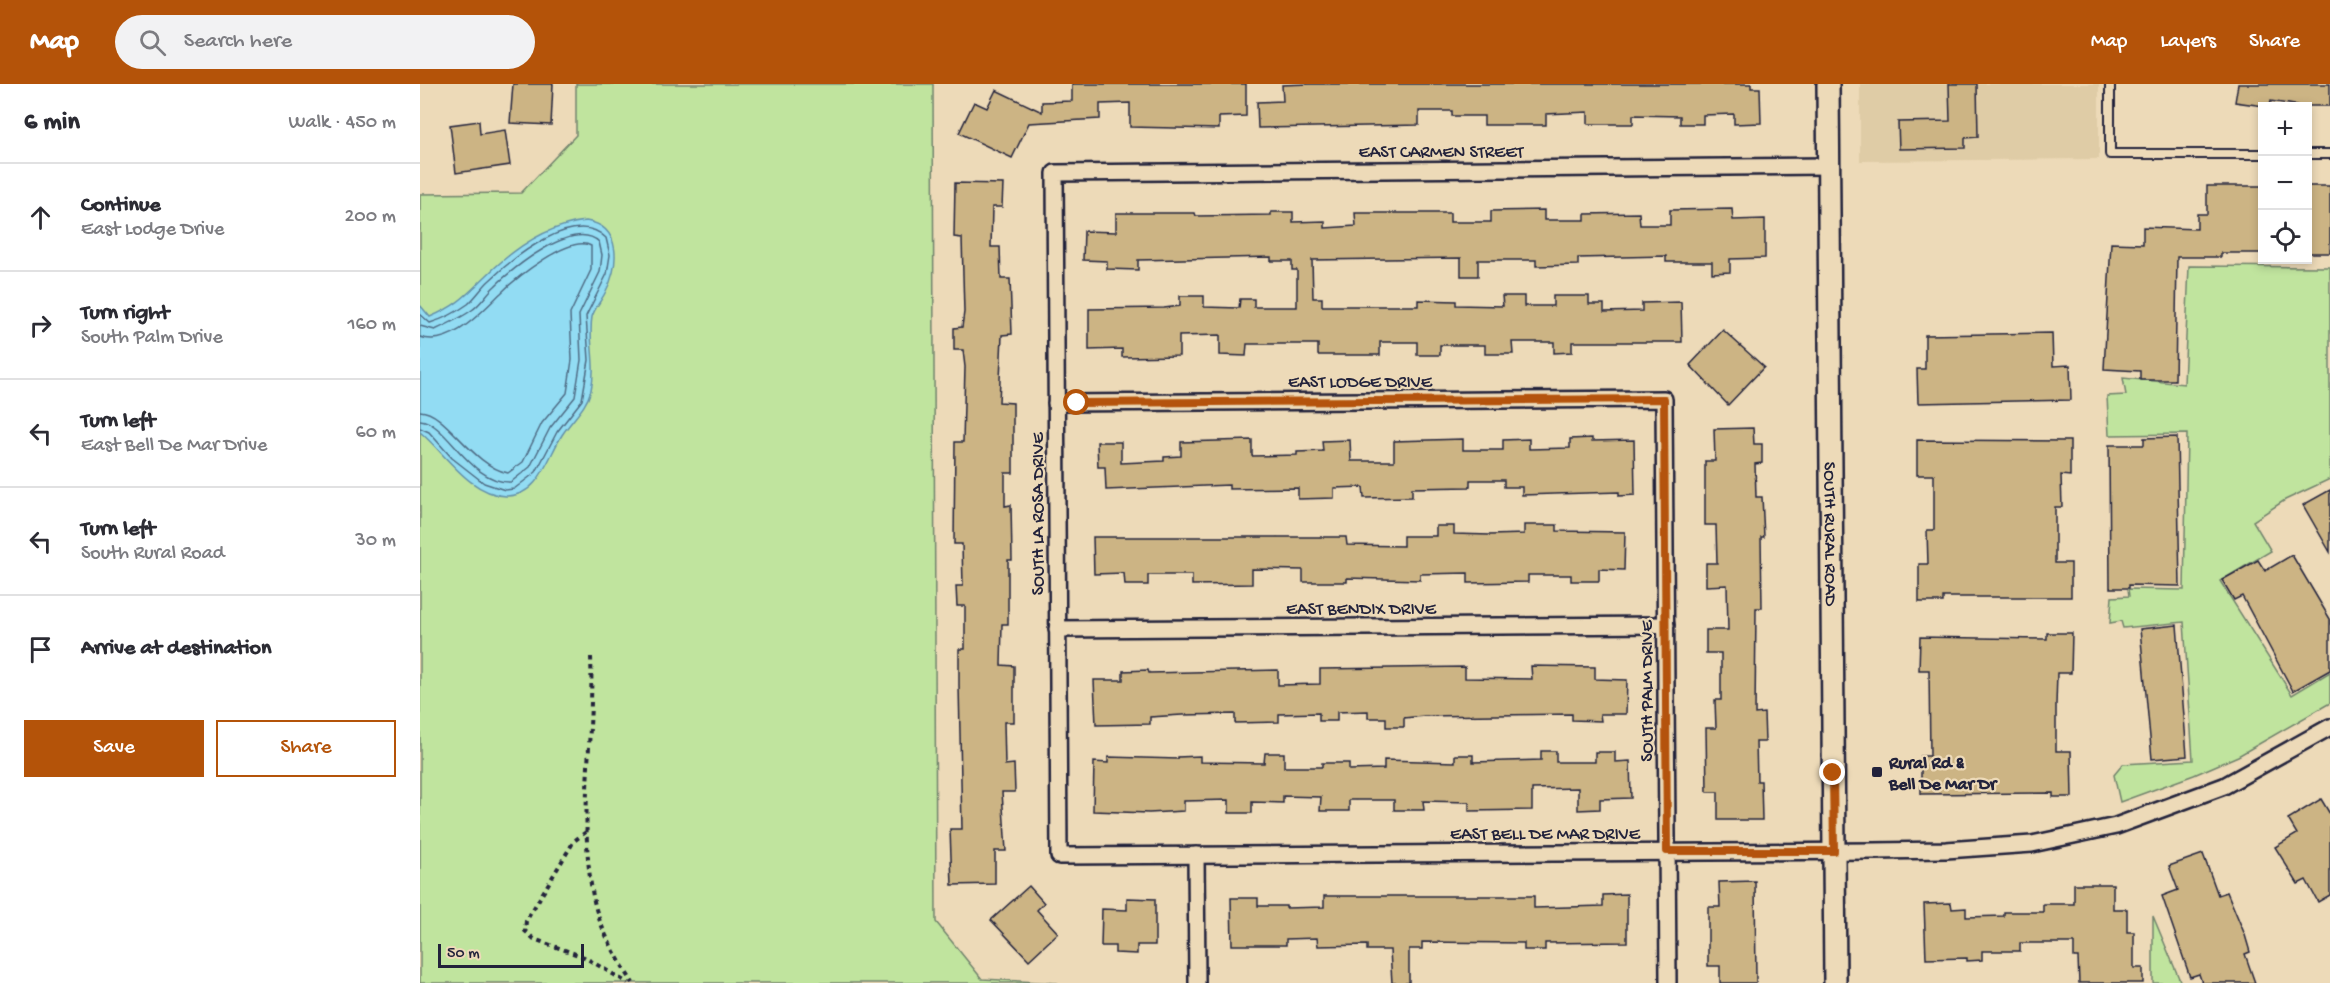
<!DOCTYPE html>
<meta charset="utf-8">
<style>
body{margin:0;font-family:"Gochi Hand",sans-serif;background:#f2f2f3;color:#2b2b33}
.controls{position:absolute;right:18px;top:18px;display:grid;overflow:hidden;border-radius:0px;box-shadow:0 3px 9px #0003}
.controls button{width:54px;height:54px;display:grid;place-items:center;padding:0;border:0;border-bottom:2px solid #e1e1e2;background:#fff;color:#2b2b33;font:30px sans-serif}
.scale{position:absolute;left:18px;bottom:15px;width:146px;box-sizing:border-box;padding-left:6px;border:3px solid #22223b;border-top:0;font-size:16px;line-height:21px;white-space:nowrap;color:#22223b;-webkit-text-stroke:4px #eddab8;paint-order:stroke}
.stop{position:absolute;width:18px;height:18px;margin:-14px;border:4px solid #b45309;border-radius:50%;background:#fff}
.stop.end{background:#b45309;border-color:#fff;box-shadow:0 2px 6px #0008}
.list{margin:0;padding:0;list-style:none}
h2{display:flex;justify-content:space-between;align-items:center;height:78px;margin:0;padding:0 24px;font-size:26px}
h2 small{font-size:20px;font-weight:400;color:#7c7c81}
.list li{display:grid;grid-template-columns:39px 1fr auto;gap:18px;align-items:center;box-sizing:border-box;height:108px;padding:0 24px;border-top:2px solid #e1e1e2}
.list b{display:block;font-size:22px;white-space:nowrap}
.list p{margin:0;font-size:20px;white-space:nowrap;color:#7c7c81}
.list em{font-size:20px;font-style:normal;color:#7c7c81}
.actions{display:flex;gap:12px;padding:18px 24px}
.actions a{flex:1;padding:14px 0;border:2px solid #b45309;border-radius:0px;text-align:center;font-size:21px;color:#b45309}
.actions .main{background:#b45309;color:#fff}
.icon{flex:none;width:33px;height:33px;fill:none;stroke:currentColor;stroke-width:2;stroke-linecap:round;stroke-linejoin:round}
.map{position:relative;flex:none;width:1910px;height:899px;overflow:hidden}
header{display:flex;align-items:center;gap:36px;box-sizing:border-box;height:84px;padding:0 30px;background:#b45309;color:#fff}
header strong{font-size:28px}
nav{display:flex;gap:33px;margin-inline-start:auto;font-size:21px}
.search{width:420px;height:54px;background:#f2f2f3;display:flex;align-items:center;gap:15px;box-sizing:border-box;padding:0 21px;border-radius:33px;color:#7c7c81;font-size:22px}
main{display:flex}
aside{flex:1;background:#fff}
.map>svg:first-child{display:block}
</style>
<header>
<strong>Map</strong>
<div class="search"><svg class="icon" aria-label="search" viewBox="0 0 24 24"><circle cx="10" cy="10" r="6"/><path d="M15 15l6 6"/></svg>Search here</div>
<nav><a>Map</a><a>Layers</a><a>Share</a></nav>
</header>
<main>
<aside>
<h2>6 min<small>Walk · 450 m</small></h2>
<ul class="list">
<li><svg class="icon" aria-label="ahead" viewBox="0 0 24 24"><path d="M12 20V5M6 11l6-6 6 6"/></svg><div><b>Continue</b><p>East Lodge Drive</p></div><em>200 m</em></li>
<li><svg class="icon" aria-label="right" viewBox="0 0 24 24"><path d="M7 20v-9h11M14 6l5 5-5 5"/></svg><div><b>Turn right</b><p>South Palm Drive</p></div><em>160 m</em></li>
<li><svg class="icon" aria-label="left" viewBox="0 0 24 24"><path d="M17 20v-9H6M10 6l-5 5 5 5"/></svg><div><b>Turn left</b><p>East Bell De Mar Drive</p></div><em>60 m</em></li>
<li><svg class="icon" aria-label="left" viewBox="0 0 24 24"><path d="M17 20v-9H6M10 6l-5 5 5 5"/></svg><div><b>Turn left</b><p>South Rural Road</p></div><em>30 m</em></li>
<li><svg class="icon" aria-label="arrive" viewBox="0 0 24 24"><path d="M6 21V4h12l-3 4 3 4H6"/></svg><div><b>Arrive at destination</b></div></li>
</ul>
<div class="actions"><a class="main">Save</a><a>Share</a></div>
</aside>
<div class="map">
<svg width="1910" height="899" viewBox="0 0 1910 899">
<rect width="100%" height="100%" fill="#eddab8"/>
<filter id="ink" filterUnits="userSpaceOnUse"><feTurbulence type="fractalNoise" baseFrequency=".0167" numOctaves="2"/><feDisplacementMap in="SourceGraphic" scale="12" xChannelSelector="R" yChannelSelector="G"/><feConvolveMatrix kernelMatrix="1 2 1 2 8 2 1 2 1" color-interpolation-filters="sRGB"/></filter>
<g filter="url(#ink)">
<polygon fill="#dfcca6" points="1440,0 1679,0 1679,75 1440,77"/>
<g fill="#c0e49e" stroke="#71836c" stroke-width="1.5">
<polygon points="156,0 513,0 516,838 562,895 638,899 0,899 0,110 101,109 156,51"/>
<polygon points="1769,182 1910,183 1910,395 1865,416 1833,437 1851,467 1800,497 1872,611 1910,588 1910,619 1818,672 1774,691 1700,718 1694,691 1703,680 1773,676 1764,538 1703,544 1701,537 1690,539 1692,513 1709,512 1708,505 1764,506 1767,350 1689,351 1687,312 1706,311 1703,294 1764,300"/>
<polygon points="1733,832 1761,899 1733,899"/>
</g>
<path fill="#92dcf3" stroke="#6592a9" stroke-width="1.5" d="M166,137C203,142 199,184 185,209C181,217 174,225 172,233C168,256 177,281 171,306C166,325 152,335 142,351C128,373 119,413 86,412C49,410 26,370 0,348V221L10,233C38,221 45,212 66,192C93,165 128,141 166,137Z"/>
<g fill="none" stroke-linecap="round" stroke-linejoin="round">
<g stroke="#4f6c85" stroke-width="1.5">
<path d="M0,230L10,239C23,235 37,228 48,220C56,213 62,203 70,196C94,173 155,123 186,154L190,171L187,190L166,232L169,276L162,316L137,348L116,388L94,405L85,406L64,399L32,374L9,348L0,344"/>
<path d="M0,242L15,246C28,240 41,234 52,226C61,220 67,209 75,202C93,184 154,134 179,158L182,171L180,188L159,231L161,276L155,313L130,344L110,383L91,398C50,400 27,338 0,336"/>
<path d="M0,253C31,264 62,227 81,209C95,195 151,149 171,162V186L150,230L152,276L147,309L122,339L103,378L88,389C51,381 27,328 0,327"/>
</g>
</g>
<g fill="#ccb484" stroke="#22223b" stroke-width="1.5">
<polygon points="93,0 133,0 131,41 90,39"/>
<polygon points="652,0 826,0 826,32 799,33 799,45 710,43 710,19 680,20 680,35 609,39 592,74 539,49 554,18 567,24 576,6 622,28 622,18 652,17"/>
<polygon points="890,0 1331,0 1331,4 1340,4 1341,39 1314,40 1314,30 1283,31 1283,40 1260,40 1260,32 1213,31 1213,40 1168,40 1168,28 1126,30 1126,41 1064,41 1064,32 1032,32 1032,27 999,27 999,41 838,44 837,18 863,17 862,1"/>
<polygon points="1529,0 1557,0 1558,53 1545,54 1545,64 1479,65 1478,38 1530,37"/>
<polygon points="1818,0 1910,0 1910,22 1880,22 1851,17 1850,22 1844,22 1815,18"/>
<polygon points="59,37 60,50 85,46 90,81 36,89 30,41"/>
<polygon points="535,99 583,100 582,123 572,123 571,163 580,163 581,195 590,195 592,250 582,251 579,318 593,319 593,389 585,389 585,422 591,421 592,476 588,476 588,540 582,540 581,581 594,582 594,638 584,638 585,681 594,680 595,708 582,708 586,767 575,767 575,800 532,801 530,745 542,745 539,601 539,565 545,565 545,522 537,522 536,502 543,502 542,460 534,460 535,358 543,358 545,283 543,266 534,266 534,244 542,243 544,228 542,154 534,153"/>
<polygon points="1787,102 1842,102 1842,169 1801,169 1801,173 1757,173 1755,296 1720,296 1720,287 1684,285 1691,159 1723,160 1723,143 1777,145 1777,130 1787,130"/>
<rect x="1887" y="102" width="23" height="67"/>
<polygon points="1312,125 1313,136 1345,135 1345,174 1310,175 1310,188 1292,189 1292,178 1246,178 1246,172 1158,174 1158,181 1116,182 1116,176 1058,176 1058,192 1041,192 1041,174 892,176 893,214 902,214 902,222 998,222 998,216 1036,217 1036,221 1083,222 1082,212 1104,212 1104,222 1133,222 1133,212 1169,212 1169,220 1184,220 1184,228 1222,227 1222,219 1261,218 1262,258 1152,258 1152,268 1134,269 1134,258 1092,258 1093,270 1065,270 1065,261 1020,261 1020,271 997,271 997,258 960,258 960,271 898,271 898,260 827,260 826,272 800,271 800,251 759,252 759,272 702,273 702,265 669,266 669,225 744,224 760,222 760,212 784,212 784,223 819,224 820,215 834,215 834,223 877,223 877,186 872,186 872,177 851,177 851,173 718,176 718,186 687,185 687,177 663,176 664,147 696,148 696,129 775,129 776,132 851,131 851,128 873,128 873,138 905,137 905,144 936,142 935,129 1030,129 1030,138 1071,138 1071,127 1124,126 1124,136 1165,136 1165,130 1219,129 1220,141 1250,141 1250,126"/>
<polygon points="1303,246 1344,283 1308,321 1270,281"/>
<polygon points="1632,249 1633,282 1650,281 1651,316 1498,319 1497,285 1505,285 1505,251"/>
<polygon points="1333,344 1334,360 1342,360 1342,379 1335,380 1336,413 1342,413 1344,453 1341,453 1342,524 1336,524 1335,630 1344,629 1345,658 1336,658 1337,697 1341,697 1342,736 1298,736 1298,708 1287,708 1286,644 1296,644 1295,616 1301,616 1301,569 1286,569 1286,546 1308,546 1307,501 1286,502 1286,479 1297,479 1296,441 1285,441 1285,377 1295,377 1294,345"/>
<polygon points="1757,353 1760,502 1709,501 1709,504 1690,504 1689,361 1724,361 1724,354"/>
<polygon points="1172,354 1172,357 1214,356 1215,411 1199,412 1199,408 1102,411 1102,403 1084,403 1084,396 1050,396 1050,403 992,404 992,413 944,414 943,403 914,404 914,414 878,415 878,404 809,405 809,401 686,406 685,383 678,383 677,358 701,358 701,379 744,377 744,373 761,372 761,358 832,356 832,372 877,371 877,368 903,367 902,357 930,356 931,377 974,377 974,357 1043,355 1043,366 1083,366 1083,356 1109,355 1109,365 1150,364 1150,355"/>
<polygon points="1497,356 1650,357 1650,392 1641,391 1642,423 1635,423 1635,479 1651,479 1651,513 1523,513 1523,518 1499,518 1499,480 1508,480 1507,446 1514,446 1514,391 1497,391"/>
<polygon points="1910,406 1910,468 1883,421"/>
<polygon points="1104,441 1137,441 1137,447 1205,448 1204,486 1179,485 1179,497 1151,497 1151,491 1108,491 1108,498 1048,499 1048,489 1000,490 1000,496 927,494 927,498 883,498 883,486 832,485 832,500 772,501 772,491 728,491 728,501 705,501 704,489 674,490 673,453 926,453 927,461 983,462 983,452 1016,452 1016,442 1034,442 1034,450 1070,451 1104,450"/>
<polygon points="1872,471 1910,535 1910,586 1873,607 1822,512 1814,516 1802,496 1838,476 1845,487"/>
<polygon points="1757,541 1767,672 1732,675 1720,545"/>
<polygon points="1627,549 1652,549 1651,589 1637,589 1636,621 1636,667 1651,667 1652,713 1633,713 1633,709 1501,710 1501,672 1510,672 1509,586 1499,586 1500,553 1627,555"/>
<polygon points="1111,582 1175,583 1175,595 1207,596 1206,630 1180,630 1181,637 1152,636 1152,630 1004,632 984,634 984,643 966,643 966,634 948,634 948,627 917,628 917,637 899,637 899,629 859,630 859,638 815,639 815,630 762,631 730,633 730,640 676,641 674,596 703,596 703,587 728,586 729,589 858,586 858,601 900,600 900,585 1045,583 1045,594 1112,595"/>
<polygon points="1121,667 1136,667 1136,678 1175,678 1175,668 1195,668 1195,678 1210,677 1211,714 1180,715 1180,725 1158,726 1158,704 1112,705 1112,726 1049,727 1049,718 1003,717 1004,726 974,726 974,716 929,716 929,727 900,727 901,713 863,712 863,719 832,718 832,729 809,729 809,716 764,717 764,727 729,729 673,727 674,678 688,679 688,673 758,675 758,673 780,672 780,678 844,679 845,669 864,669 864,683 902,683 902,679 929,679 929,686 964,685 964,676 1035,678 1035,671 1053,671 1053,678 1121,676"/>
<polygon points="1901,715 1910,730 1910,811 1898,818 1886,796 1878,800 1855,763 1877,750 1868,735"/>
<polygon points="1783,770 1798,811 1807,808 1825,851 1830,868 1825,870 1835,899 1782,899 1779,890 1770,893 1742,812 1758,806 1749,782"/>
<polygon points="1335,797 1336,899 1300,899 1300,882 1288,882 1288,823 1300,823 1299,798"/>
<polygon points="1654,800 1693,800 1693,825 1707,825 1707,848 1714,848 1714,884 1723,884 1723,899 1659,899 1658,873 1654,873 1654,859 1600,859 1600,867 1562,867 1562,876 1547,877 1547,874 1506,875 1504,820 1531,819 1532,825 1546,824 1546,833 1584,832 1584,828 1623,828 1623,820 1654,820"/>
<polygon points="609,802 624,819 617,826 638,849 609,876 571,836"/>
<polygon points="1207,810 1207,858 1125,859 1125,866 1104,866 1104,859 1002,858 1002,865 989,865 989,899 972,899 970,866 947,866 947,861 898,862 897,854 866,855 866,861 812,861 811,814 838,814 838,822 866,822 866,824 904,823 904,812 1114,812 1114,824 1183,822 1183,811"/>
<polygon points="707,814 735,815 735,861 717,861 717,870 695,869 695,862 681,862 682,825 707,826"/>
</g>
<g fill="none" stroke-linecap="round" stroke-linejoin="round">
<g stroke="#22223b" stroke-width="12">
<g id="lane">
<polyline points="1690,0 1690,70 1842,70"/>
<polyline points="1888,70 1910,70"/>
</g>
</g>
<g stroke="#22223b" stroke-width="20">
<g id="street">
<polyline points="1409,82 635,89 639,772 1454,767 1526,766 1612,760 1696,742 1804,702 1910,643"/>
<polyline points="636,319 1244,315 1248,899"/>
<polyline points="637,545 1246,541"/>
<polyline points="776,771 777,899"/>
</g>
</g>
<g stroke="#22223b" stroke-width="26">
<g id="secondary">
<path id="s1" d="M1408,0L1415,899"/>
</g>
</g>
<g stroke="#22223b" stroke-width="4" stroke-dasharray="4.5 4.5" stroke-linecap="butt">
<path d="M171,573C174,652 158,734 173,812C178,842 197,874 213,899"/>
<polyline points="166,748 154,757 106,837 105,847 114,855 164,873 208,899"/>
</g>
<use href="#lane" stroke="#eddab8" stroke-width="8"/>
<use href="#street" stroke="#eddab8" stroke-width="15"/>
<use href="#secondary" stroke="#eddab8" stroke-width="21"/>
</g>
</g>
<g fill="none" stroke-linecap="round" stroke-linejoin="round" filter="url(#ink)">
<polyline stroke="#b45309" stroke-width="8" points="657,319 1244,315 1247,767 1414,767 1413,689"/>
</g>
<rect fill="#22223b" stroke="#eddab8" stroke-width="2" x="1451" y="682" width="12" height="12" rx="3"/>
<g text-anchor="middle" stroke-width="4.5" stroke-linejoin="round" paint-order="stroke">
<g font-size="18" fill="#22223b" stroke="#eddab8">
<text x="1021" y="73">EAST CARMEN STREET</text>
<text x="940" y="303">EAST LODGE DRIVE</text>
<text transform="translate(617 430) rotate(-90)" y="6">SOUTH LA ROSA DRIVE</text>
<text dy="6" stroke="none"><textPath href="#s1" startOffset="450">SOUTH RURAL ROAD</textPath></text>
<text x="941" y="530">EAST BENDIX DRIVE</text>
<text transform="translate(1226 607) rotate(-90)" y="6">SOUTH PALM DRIVE</text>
<text x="1125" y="755">EAST BELL DE MAR DRIVE</text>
</g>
<g font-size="18" font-weight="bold" fill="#22223b" stroke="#eddab8" text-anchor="start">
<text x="1469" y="684">Rural Rd &amp;<tspan x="1469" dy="21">Bell De Mar Dr</tspan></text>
</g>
</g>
</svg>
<div class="controls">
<button>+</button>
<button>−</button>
<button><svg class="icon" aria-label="locate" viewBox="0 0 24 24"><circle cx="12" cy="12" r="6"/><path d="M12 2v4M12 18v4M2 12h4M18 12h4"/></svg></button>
</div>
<div class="scale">50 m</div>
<div class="stop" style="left:657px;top:319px"></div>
<div class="stop end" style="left:1413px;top:689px"></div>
</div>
</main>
